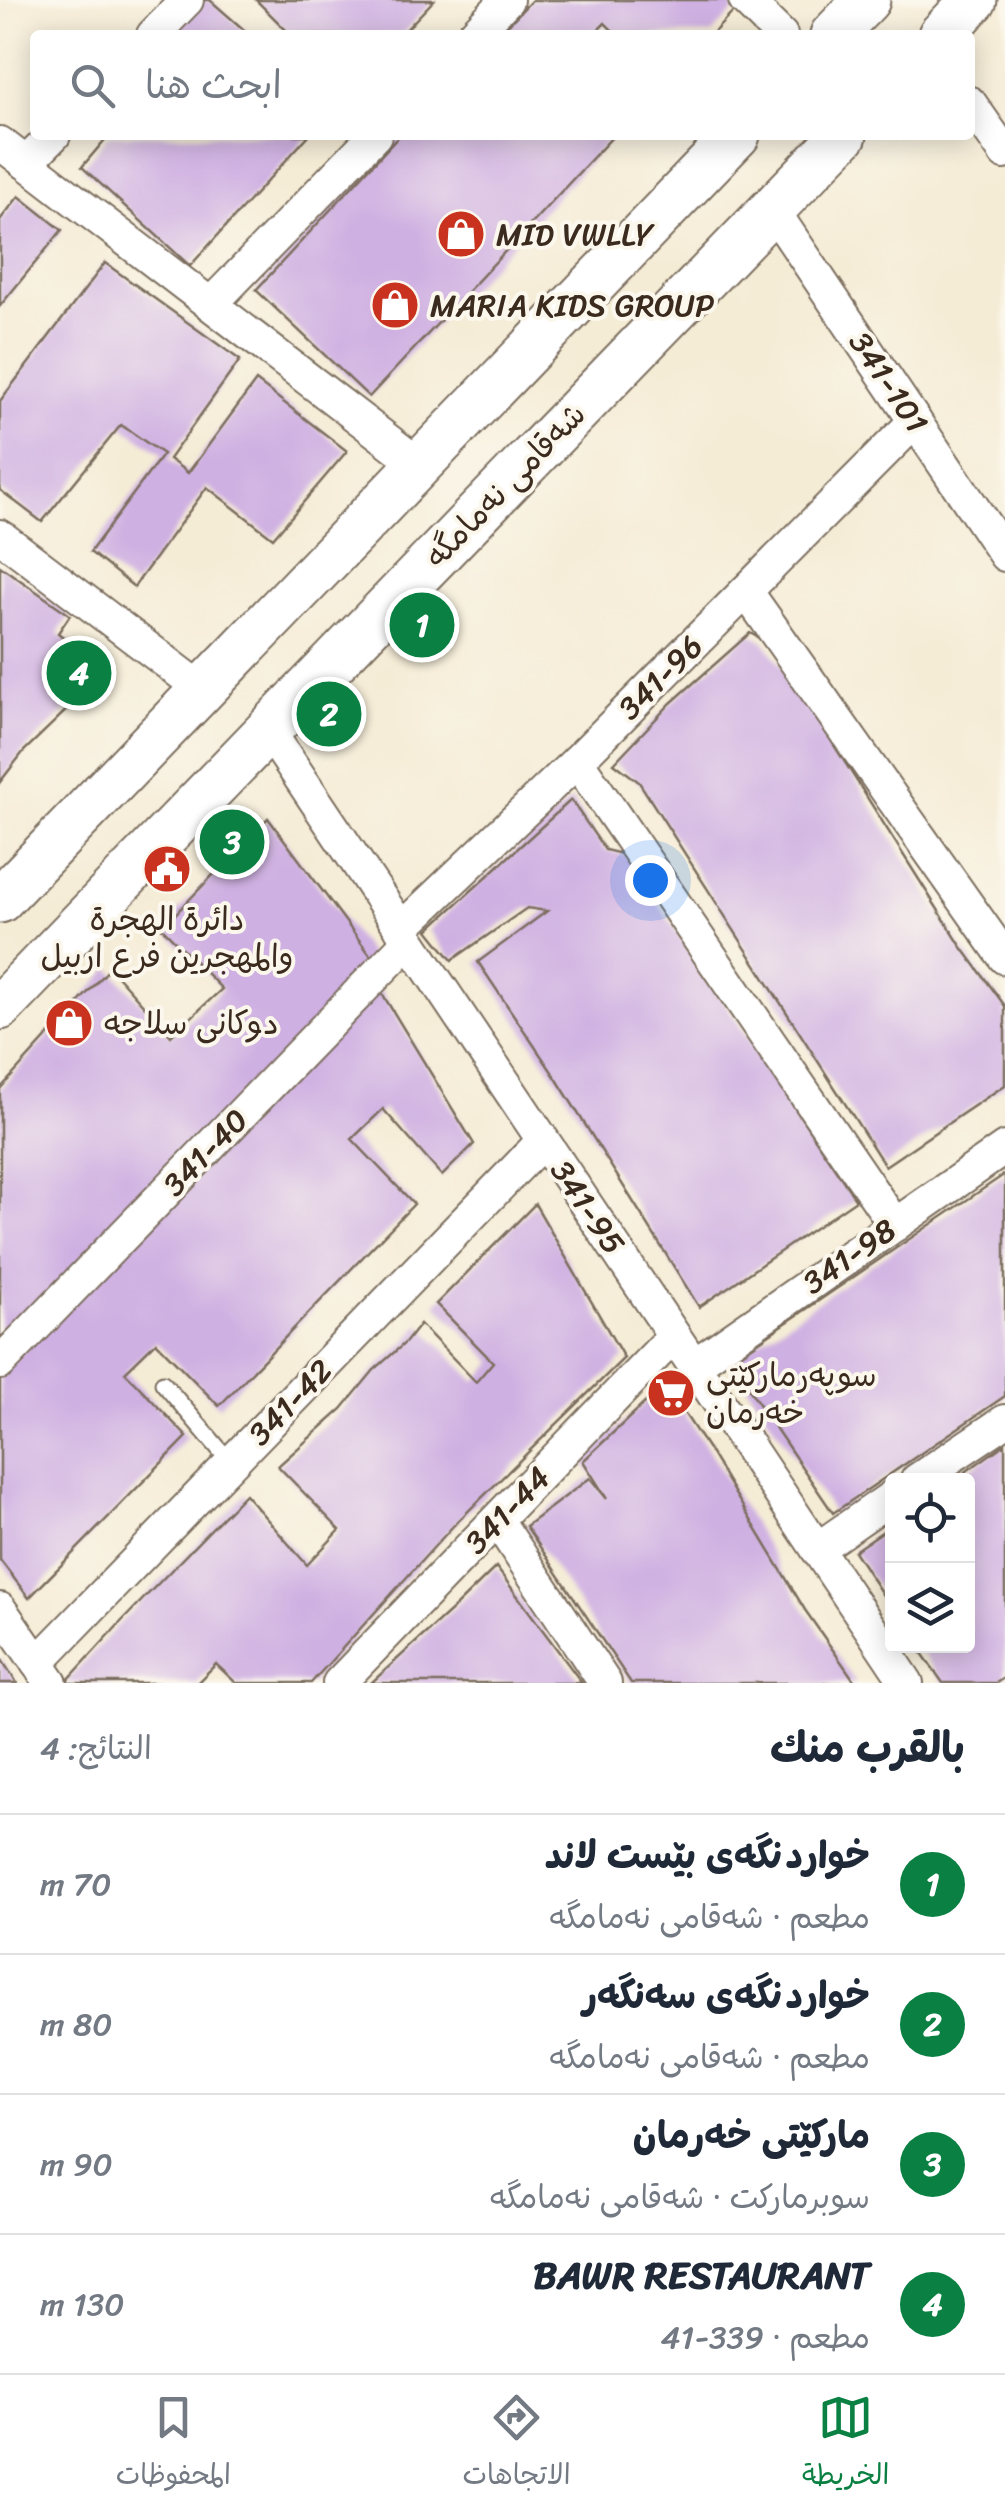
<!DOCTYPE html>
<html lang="ar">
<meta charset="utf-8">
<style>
body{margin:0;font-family:Sriracha,"Playpen Sans Arabic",sans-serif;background:#f6f6f7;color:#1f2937;direction:rtl}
.controls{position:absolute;right:30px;bottom:30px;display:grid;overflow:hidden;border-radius:10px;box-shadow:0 5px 25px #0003}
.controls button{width:90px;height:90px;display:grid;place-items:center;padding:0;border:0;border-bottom:2px solid #e0e1e3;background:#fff;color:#1f2937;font:50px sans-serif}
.you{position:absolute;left:650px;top:880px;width:35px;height:35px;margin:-25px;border:8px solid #fff;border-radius:50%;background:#1a73e8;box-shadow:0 0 0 15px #1a73e833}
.badge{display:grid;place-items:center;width:65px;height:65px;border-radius:50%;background:#0b8043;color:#fff;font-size:32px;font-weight:700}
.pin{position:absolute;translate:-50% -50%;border:5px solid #fff;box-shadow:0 2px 10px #0006}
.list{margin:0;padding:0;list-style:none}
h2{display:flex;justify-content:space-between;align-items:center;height:130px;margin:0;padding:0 40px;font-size:42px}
h2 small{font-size:32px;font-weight:400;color:#747a83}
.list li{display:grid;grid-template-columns:65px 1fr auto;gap:30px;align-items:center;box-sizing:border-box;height:140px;padding:0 40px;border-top:2px solid #e0e1e3}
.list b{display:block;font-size:38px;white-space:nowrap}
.list p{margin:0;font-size:32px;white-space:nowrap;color:#747a83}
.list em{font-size:32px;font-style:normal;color:#747a83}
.icon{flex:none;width:55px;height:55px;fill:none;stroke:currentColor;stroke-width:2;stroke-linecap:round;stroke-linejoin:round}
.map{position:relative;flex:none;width:1005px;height:1683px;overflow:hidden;direction:ltr}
.search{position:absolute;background:#fff;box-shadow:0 5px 25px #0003;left:30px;right:30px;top:30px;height:110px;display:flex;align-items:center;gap:25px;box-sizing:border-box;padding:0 35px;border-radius:10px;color:#747a83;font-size:38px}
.sheet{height:690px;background:#fff}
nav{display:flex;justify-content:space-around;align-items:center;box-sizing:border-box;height:140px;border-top:2px solid #e0e1e3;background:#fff;font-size:28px;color:#747a83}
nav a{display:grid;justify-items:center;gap:5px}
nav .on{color:#0b8043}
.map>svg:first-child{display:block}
</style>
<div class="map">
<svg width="1005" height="1683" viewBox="0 0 1005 1683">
<rect width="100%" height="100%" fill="#fbf7ec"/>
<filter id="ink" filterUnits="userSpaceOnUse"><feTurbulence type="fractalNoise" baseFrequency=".01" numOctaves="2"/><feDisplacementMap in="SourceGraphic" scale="20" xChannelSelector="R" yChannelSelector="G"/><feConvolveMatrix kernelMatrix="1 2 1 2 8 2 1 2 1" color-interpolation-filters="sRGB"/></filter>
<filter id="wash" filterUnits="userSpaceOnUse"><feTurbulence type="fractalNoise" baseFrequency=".0048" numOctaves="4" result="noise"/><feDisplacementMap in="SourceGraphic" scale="40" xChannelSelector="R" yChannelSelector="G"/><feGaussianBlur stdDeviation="2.25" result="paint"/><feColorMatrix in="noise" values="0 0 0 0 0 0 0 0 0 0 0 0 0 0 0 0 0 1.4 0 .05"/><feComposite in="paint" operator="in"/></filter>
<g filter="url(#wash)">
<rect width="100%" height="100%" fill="#f5ecd6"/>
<g id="blocks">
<g fill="#cfb0e2">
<polygon points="202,0 210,0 250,35 171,35"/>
<polygon points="256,0 434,0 401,35 283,35 287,31"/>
<polygon points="532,0 727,0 736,9 711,35 617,35 605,23 593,35 498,35"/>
<polygon points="109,135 309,135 190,266 82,167"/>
<polygon points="400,135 614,135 369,397 256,290"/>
<polygon points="19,196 62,230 0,306 0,220"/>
<polygon points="105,263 240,360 169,459 188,473 256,381 347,451 273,538 207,487 134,587 90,552 163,454 121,425 42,522 0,490 0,401"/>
<polygon points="0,566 70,615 58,633 107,671 24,751 0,782"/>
<polygon points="750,633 764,641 815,715 961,946 1005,1006 1005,1085 885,1166 639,782 614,763 671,703"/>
<polygon points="571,800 605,850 626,855 856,1200 699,1307 556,1078 478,962 547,911 527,908 452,960 428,930"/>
<polygon points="268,818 377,964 41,1302 0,1338 0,1089 110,968 171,1036 222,989 162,928"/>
<polygon points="377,985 474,1144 442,1176 383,1109 352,1139 414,1204 219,1406 156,1342 125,1372 187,1437 29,1598 0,1560 0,1373"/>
<polygon points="1005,1174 1005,1396 833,1513 730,1361"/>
<polygon points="535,1204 624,1358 454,1525 311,1683 236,1683 216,1664 197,1683 69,1683 67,1681 121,1622 245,1494 307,1565 340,1530 278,1466 342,1409 374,1370 406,1342 420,1324 476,1382 493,1362 436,1304"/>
<polygon points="665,1384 708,1449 805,1610 856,1683 631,1683 526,1526 590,1478 607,1499 583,1461"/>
<polygon points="1005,1444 1005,1677 996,1683 943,1683 917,1646 968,1646 968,1480 954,1480"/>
<polygon points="892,1525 892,1609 854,1551"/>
<polygon points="496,1567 582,1683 371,1683 457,1605"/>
<polygon points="0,1657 11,1674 17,1683 0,1683"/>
</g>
</g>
</g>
<g filter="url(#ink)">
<use href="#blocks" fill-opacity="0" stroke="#7c6e5e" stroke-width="2.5"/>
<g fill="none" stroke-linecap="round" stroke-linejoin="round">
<g stroke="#7c6e5e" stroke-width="19">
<polyline id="service" points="163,1383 231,1463"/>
</g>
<g stroke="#7c6e5e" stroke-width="36">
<g id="minor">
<polyline points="745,0 781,35"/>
<polyline points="153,35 187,0"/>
<polyline points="473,35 507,0"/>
<polyline points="970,103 1005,153"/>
<polyline points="0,143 420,465"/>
<polyline points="26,163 54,135"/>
<polyline points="772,209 1005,555"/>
<polyline points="212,303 375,135"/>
<polyline points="0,536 203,690"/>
<polyline points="746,591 1005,958"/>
<polyline points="268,730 907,1683"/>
<polyline points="577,761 895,1225"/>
<polyline points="401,929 577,761 915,421"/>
<polyline points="0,1363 409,941"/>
<polyline points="694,1365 1005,1148"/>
<polyline points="917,1480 1005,1421"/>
<polyline points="497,1520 605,1683"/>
<polyline points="817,1549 892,1497"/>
<polyline points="0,1609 51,1683"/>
<polyline points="37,1663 543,1141"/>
<polyline points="339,1683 674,1336"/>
</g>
</g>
<g stroke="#7c6e5e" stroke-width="49">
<g id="secondary">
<polyline points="833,35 867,0"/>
<polyline points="941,35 974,0"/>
<polyline points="0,900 737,135"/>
<polyline points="0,1007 844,135"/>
</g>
</g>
<use href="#service" stroke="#fff" stroke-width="15"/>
<use href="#minor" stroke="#fff" stroke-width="32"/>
<use href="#secondary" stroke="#fff" stroke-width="45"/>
</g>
</g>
<defs>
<g id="shop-disc" transform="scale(2.5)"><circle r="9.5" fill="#c8321e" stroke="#fbf7ec"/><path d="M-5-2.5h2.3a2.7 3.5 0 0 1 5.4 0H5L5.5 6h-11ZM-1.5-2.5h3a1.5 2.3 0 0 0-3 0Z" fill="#fff"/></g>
<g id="civic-disc" transform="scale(2.5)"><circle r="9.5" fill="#c8321e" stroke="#fbf7ec"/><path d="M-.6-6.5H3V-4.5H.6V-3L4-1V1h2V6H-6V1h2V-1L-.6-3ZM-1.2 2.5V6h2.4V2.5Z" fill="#fff"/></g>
<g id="supermarket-disc" transform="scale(2.5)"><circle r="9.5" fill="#c8321e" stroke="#fbf7ec"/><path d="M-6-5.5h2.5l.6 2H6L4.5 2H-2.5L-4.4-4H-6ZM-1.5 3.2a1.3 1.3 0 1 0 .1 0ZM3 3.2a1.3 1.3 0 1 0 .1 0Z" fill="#fff"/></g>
</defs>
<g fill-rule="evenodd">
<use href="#shop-disc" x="461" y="234"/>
<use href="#shop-disc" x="395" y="305"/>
<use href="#civic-disc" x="167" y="869"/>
<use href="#shop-disc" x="69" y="1023"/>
<use href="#supermarket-disc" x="671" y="1393"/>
</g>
<g text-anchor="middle" stroke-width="8" stroke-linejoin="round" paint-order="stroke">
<g font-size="32" fill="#3b2a1e" stroke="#fbf7ec" text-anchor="start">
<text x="496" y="245">MID VWLLY</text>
<text x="430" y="316">MARIA KIDS GROUP</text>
<text x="167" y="930" text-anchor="middle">دائرة الهجرة<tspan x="167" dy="37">والمهجرين فرع اربيل</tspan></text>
<text x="104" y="1034">دوكانى سلاجه</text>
<text x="706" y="1386">سوپەرمارکێتی<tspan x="706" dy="37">خەرمان</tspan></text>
</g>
<g font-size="32" fill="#3b2a1e" stroke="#fbf7ec">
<text transform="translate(889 382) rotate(56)" y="11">341-101</text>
<text transform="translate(505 485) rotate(-46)" y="11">شەقامی نەمامگە</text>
<text transform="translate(660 677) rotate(-45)" y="11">341-96</text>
<text transform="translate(205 1152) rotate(-46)" y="11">341-40</text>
<text transform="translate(588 1207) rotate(56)" y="11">341-95</text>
<text transform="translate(849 1256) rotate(-35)" y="11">341-98</text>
<text transform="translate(290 1402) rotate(-46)" y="11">341-42</text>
<text transform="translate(507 1510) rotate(-46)" y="11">341-44</text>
</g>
</g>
</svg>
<div class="controls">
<button><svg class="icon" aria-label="locate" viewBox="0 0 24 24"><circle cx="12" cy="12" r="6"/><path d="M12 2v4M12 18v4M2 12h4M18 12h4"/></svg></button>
<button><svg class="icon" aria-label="layers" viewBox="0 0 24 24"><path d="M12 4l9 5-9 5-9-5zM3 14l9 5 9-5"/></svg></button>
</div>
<div class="you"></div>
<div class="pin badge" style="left:422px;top:625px">1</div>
<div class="pin badge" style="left:329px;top:714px">2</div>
<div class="pin badge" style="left:232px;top:842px">3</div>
<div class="pin badge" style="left:79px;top:673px">4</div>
<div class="search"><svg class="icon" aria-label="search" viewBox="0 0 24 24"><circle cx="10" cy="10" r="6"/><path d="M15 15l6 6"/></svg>ابحث هنا</div>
</div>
<section class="sheet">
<h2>بالقرب منك<small>النتائج: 4</small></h2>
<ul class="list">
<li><span class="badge">1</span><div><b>خواردنگەی بێست لاند</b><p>مطعم · شەقامی نەمامگە</p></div><em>70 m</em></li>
<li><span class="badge">2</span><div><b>خواردنگەی سەنگەر</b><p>مطعم · شەقامی نەمامگە</p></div><em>80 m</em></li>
<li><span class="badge">3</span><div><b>مارکێتی خەرمان</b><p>سوبرماركت · شەقامی نەمامگە</p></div><em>90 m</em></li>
<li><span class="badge">4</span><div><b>BAWR RESTAURANT</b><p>مطعم · 339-41</p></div><em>130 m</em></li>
</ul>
</section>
<nav>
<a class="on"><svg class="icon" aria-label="map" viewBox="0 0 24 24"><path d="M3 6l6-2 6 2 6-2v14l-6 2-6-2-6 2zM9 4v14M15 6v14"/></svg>الخريطة</a>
<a><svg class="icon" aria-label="directions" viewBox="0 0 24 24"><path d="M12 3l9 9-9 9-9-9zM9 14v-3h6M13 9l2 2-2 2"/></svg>الاتجاهات</a>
<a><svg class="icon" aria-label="saved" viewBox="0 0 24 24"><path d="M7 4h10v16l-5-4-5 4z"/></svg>المحفوظات</a>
</nav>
